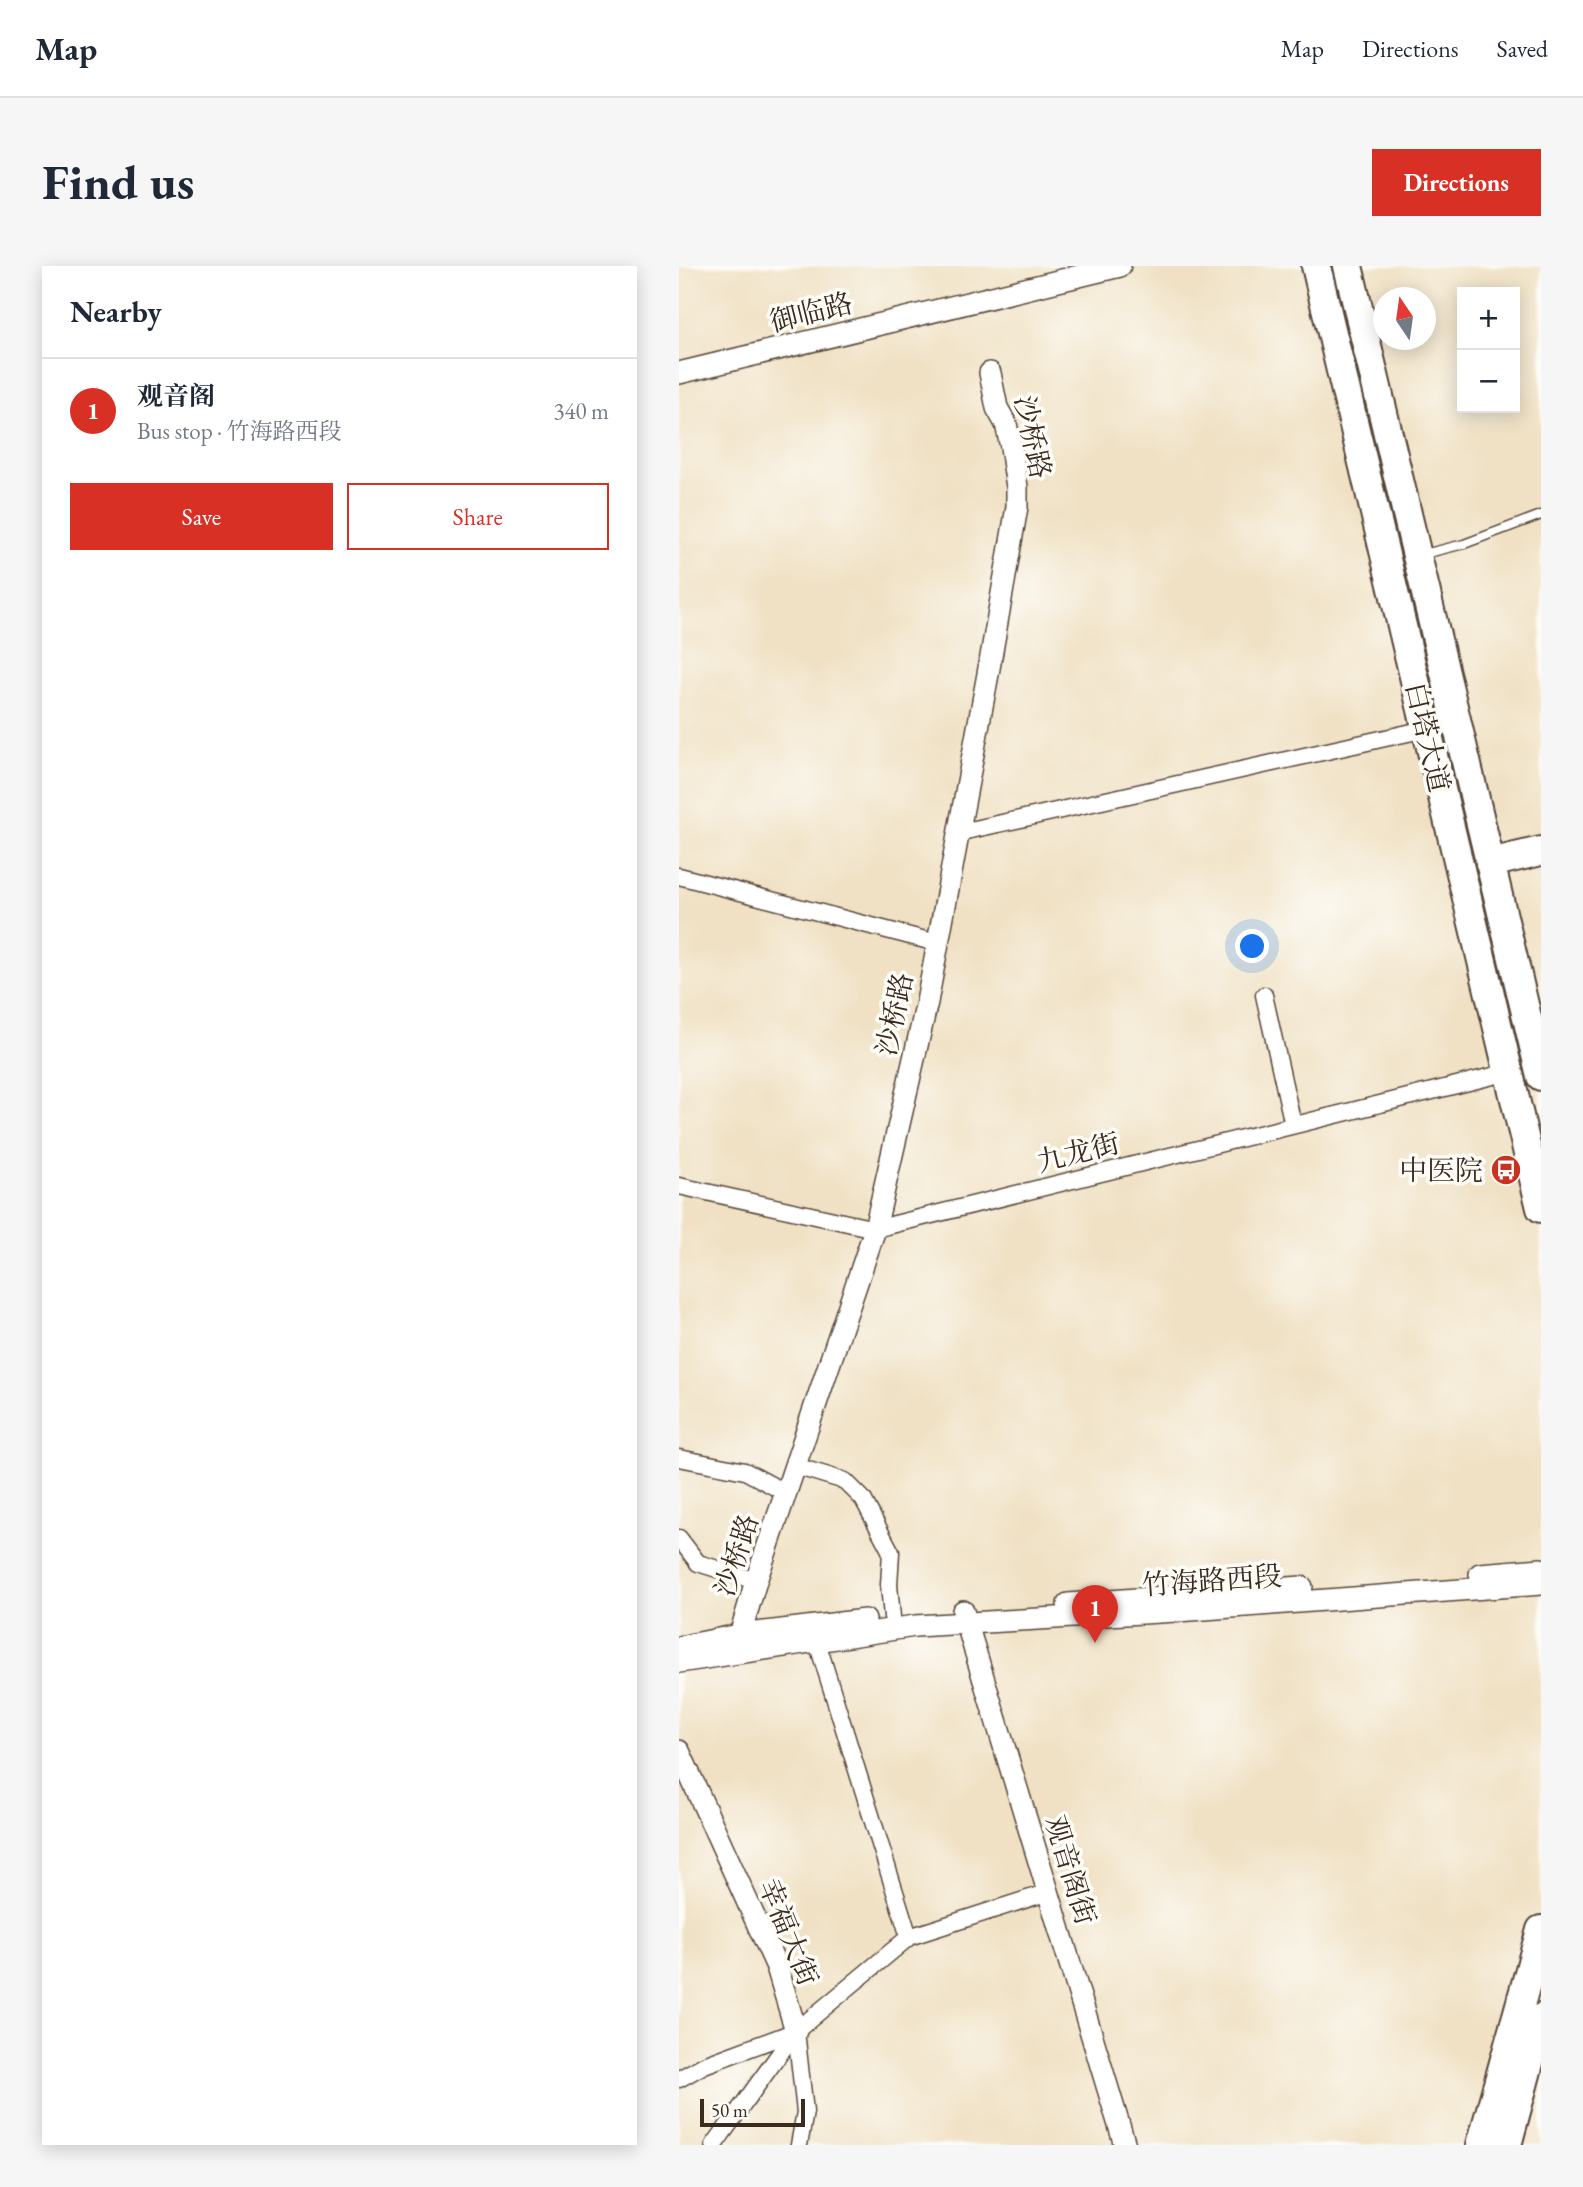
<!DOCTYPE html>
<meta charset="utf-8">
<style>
body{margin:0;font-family:"EB Garamond","Noto Serif SC",serif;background:#f6f6f7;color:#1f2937}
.controls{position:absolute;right:21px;top:21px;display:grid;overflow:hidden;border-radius:0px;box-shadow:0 4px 18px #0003}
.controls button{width:63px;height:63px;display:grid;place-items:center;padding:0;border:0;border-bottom:2px solid #e0e1e3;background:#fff;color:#1f2937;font:35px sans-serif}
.compass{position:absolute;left:694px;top:21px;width:63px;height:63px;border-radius:50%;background:#fff;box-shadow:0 4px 18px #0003;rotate:347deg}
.scale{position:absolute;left:21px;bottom:18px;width:105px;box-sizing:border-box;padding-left:7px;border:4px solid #3b2a1e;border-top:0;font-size:19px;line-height:24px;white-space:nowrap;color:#3b2a1e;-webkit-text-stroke:5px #fdfcf7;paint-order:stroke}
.you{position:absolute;left:574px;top:681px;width:24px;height:24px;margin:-18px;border:5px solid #fff;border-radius:50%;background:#1a73e8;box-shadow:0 0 0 10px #1a73e833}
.badge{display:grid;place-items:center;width:46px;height:46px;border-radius:50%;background:#d93025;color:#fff;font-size:23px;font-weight:700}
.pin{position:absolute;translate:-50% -58px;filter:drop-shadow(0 2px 4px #0008)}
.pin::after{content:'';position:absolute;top:37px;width:24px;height:21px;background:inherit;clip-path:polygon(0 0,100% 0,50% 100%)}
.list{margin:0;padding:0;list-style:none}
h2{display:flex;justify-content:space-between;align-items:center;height:91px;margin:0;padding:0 28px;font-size:30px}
h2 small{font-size:23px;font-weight:400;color:#747a83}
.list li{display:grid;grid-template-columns:46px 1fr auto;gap:21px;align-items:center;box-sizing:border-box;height:105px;padding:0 28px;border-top:2px solid #e0e1e3}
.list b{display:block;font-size:26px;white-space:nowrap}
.list p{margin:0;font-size:23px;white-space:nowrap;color:#747a83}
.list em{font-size:23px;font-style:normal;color:#747a83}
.actions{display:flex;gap:14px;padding:21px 28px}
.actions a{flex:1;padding:16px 0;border:2px solid #d93025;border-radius:0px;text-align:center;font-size:24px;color:#d93025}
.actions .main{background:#d93025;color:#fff}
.map{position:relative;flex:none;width:862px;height:1879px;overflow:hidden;border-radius:0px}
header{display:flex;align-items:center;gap:42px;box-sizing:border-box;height:98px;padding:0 35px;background:#fff;border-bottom:2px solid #e0e1e3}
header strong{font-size:33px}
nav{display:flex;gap:38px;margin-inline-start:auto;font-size:24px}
.intro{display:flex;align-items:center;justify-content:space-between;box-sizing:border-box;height:168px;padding:0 42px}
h1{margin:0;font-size:49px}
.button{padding:18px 32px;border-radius:0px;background:#d93025;color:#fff;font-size:24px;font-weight:700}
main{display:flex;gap:42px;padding:0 42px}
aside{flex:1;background:#fff;border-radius:0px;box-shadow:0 4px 18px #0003}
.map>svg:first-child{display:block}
</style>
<header>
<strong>Map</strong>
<nav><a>Map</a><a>Directions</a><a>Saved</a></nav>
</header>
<div class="intro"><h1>Find us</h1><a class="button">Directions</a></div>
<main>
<aside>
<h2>Nearby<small></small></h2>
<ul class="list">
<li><span class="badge">1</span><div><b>观音阁</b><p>Bus stop · 竹海路西段</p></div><em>340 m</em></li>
</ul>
<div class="actions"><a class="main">Save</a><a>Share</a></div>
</aside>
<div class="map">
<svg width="862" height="1879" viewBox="0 0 862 1879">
<rect width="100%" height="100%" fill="#fdfcf7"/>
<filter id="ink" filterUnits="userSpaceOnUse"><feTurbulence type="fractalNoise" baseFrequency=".0143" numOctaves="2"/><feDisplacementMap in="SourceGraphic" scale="14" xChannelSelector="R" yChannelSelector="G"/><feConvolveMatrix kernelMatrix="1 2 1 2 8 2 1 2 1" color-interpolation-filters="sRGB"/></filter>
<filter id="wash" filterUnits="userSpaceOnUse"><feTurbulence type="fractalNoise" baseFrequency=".00686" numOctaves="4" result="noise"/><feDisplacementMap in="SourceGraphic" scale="28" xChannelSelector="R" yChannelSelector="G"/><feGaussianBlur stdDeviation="1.57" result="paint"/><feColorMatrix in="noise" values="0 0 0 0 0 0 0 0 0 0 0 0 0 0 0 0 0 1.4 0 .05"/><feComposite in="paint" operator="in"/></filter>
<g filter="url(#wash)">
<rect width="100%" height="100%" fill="#f0e1c4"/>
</g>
<g filter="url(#ink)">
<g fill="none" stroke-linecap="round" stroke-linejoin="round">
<g stroke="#564537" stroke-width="11">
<polyline id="lane" points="741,289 785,278 862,249"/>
</g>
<g stroke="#564537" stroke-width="19">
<g id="street">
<polyline points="278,567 747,463"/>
<polyline points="0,610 258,677"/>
<polyline points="585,729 614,859"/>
<polyline points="0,920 196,963 830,806"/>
<polyline points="0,1192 66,1205 107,1227"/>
<polyline points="116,1200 166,1215 184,1233 212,1286 210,1319 213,1351"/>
<polyline points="0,1272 19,1297 77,1315"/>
<polyline points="138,1376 230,1671 370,1626"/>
<polyline points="117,1765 126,1846 120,1879"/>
<polyline points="0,1813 25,1799 117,1765"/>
<polyline points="35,1879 117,1765 230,1671"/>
</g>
</g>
<g stroke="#564537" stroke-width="24">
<g id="secondary">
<polyline points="0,107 441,0"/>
<polyline points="801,1308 862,1303"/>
<polyline points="389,1338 623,1321"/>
<polyline points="284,1345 446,1879"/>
<polyline points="0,1381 60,1369 186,1354"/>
<polyline points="56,1386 77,1315 196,963 248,736 309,408 338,241 338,221 332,181 327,158 318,142 311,107"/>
<polyline points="0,1396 236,1360 498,1345 862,1318"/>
<polyline points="0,1485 98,1701 117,1765"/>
</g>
</g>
<g stroke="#564537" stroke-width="32">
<g id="highway">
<polyline points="637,0 862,942"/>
<polyline points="669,0 862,810"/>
<polyline points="811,597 862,585"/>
<polyline points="802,1879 862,1664"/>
<polyline points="828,1879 862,1752"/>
</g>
</g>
<use href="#lane" stroke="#fff" stroke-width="8"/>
<use href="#street" stroke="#fff" stroke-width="16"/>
<use href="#secondary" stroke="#fff" stroke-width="21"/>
<use href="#highway" stroke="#fff" stroke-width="28"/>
</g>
</g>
<defs>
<g id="bus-disc" transform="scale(1.575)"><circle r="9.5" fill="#c8321e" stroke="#fdfcf7"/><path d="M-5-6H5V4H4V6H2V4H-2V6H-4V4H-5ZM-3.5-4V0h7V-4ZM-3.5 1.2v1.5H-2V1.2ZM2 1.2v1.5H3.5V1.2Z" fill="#fff"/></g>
</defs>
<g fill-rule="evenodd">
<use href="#bus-disc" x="827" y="904"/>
</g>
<g text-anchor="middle" stroke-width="7" stroke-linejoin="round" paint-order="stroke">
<g font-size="28" fill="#3b2a1e" stroke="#fdfcf7">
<text transform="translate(132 46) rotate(-14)" y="10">御临路</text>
<text transform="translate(354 171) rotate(78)" y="10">沙桥路</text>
<text transform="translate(749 471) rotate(77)" y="10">白塔大道</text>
<text transform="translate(215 748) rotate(-78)" y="10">沙桥路</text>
<text transform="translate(399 886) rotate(-14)" y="10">九龙街</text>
<text transform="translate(57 1289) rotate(-72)" y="10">沙桥路</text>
<text transform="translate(533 1314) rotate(-4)" y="10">竹海路西段</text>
<text transform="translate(392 1604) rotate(73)" y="10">观音阁街</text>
<text transform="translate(110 1666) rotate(68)" y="10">幸福大街</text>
</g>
<g font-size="28" fill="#3b2a1e" stroke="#fdfcf7" text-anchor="end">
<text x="804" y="914">中医院</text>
</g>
</g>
</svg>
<div class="controls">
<button>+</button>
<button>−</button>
</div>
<svg class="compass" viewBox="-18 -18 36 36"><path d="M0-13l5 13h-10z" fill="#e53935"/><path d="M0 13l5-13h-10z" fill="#747a83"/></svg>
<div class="scale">50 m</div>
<div class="you"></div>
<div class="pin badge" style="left:416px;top:1377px">1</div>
</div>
</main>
